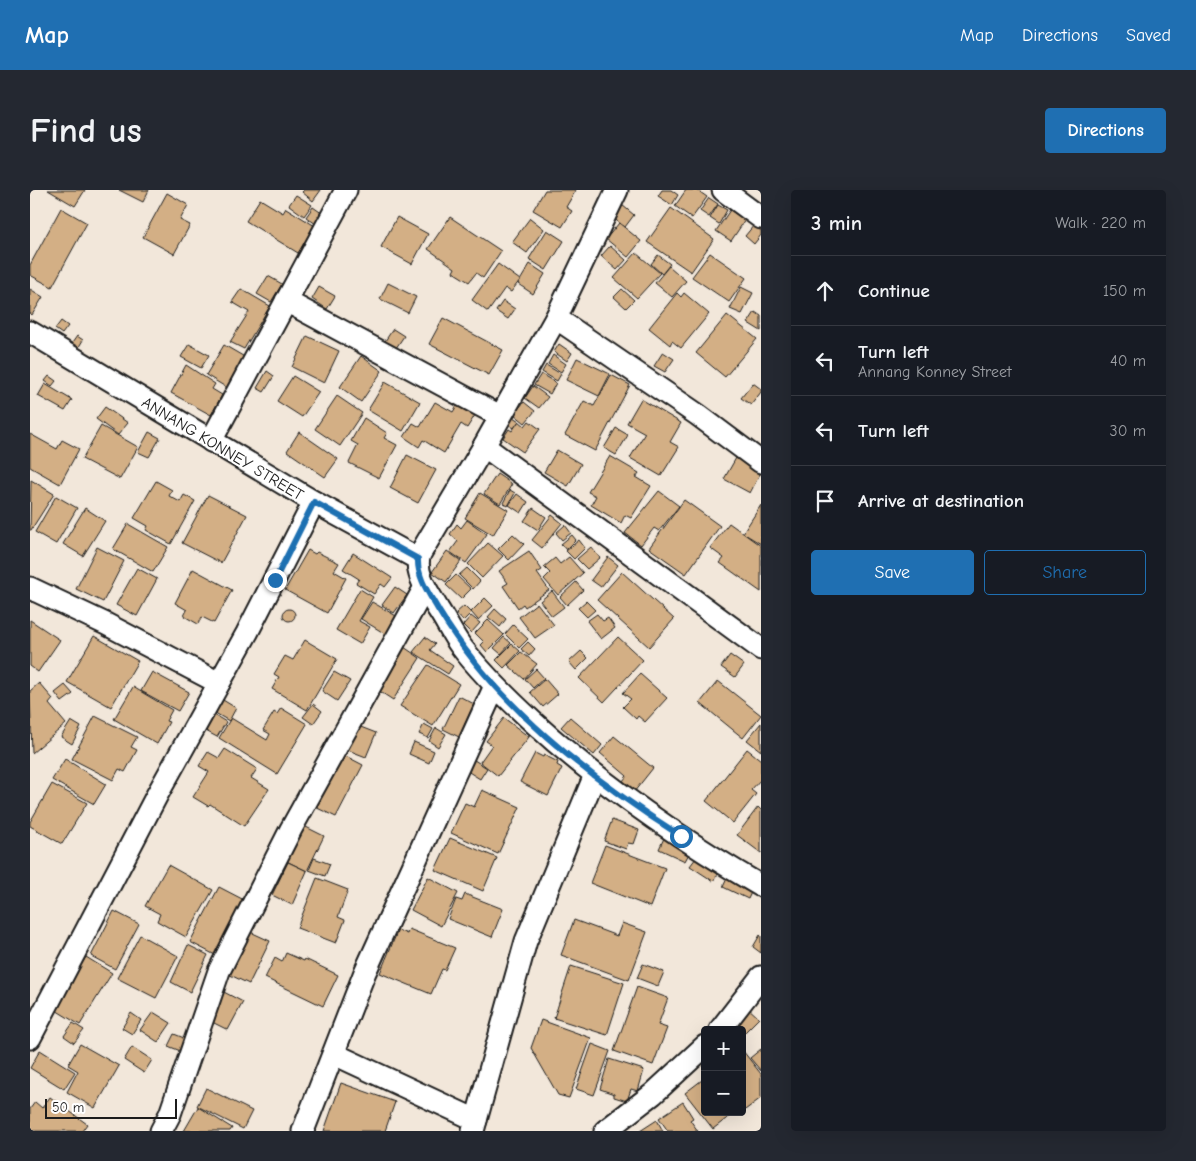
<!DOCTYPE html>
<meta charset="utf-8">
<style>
body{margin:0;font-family:"Comic Neue",sans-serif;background:#242831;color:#f1f3f6}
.controls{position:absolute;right:15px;bottom:15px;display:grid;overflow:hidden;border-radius:5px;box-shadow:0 5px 20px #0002}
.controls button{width:45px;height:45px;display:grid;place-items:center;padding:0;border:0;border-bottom:1px solid #363941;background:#171b24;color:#f1f3f6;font:25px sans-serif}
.scale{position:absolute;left:15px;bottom:12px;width:132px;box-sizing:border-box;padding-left:5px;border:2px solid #1c1c1c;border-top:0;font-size:14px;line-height:18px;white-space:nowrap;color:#1c1c1c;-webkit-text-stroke:4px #fff;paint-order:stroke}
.stop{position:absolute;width:15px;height:15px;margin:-11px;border:4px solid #1f6fb2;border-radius:50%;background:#fff}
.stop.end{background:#1f6fb2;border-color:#fff;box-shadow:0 1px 5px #0008}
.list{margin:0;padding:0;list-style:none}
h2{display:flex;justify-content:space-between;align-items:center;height:65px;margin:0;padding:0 20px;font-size:21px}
h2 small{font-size:16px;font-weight:400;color:#9ea1a6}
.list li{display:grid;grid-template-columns:32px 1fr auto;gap:15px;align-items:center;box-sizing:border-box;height:70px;padding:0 20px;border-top:1px solid #363941}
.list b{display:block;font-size:19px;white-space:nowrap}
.list p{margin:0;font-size:16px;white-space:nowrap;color:#9ea1a6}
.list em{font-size:16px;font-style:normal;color:#9ea1a6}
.actions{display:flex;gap:10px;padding:15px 20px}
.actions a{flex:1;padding:11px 0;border:1px solid #1f6fb2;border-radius:5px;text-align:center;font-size:18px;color:#1f6fb2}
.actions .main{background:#1f6fb2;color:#fff}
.icon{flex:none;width:28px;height:28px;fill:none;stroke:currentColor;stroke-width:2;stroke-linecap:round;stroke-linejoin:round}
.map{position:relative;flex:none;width:731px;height:941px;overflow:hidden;border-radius:5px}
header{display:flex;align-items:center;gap:30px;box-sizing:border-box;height:70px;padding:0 25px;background:#1f6fb2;color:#fff}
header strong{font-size:24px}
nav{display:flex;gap:28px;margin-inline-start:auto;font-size:18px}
.intro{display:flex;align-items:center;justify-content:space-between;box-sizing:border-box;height:120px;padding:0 30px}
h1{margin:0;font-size:35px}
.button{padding:12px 22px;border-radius:5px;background:#1f6fb2;color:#fff;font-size:18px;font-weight:700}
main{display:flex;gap:30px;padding:0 30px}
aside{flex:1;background:#171b24;border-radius:5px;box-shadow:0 5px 20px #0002}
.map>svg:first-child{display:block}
</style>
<header>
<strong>Map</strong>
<nav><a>Map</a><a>Directions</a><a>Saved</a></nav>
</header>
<div class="intro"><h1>Find us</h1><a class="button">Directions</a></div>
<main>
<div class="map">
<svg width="731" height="941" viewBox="0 0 731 941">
<rect width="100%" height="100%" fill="#f2e7da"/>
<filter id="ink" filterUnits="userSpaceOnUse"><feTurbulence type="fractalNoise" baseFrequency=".02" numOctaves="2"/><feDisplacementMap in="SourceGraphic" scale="10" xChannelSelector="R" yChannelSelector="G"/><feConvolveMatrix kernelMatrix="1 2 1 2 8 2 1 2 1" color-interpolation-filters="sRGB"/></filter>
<g filter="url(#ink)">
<g fill="#d3af85" stroke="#1c1c1c">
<polygon points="18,0 55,0 45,16"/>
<polygon points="89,0 119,0 113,12"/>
<polygon points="274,0 291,0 283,11 272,2"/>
<polygon points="515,0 546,0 536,17 542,21 532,37 503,20"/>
<polygon points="632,0 641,0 648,5 642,15 628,6"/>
<polygon points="656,0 667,0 677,7 662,28 645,16"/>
<polygon points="137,3 158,15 150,30 160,35 144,64 113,47"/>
<polygon points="266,5 282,15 274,26 259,15"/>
<polygon points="679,8 688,14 679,27 670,21"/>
<polygon points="230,9 253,23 256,18 285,36 268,63 216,31"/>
<polygon points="592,15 604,25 595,37 583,28"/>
<polygon points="688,15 697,20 689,34 680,28"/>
<polygon points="283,17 293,24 286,34 276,27"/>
<polygon points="31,18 57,33 22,97 0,85 0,75"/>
<polygon points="641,18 684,49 661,82 617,52"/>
<polygon points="700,20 715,30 701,51 686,41"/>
<polygon points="367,27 398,44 382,74 351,57"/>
<polygon points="420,27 471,61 453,88 446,83 439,92 423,82 425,78 398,59"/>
<polygon points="500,28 514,39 497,63 482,52"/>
<polygon points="589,33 611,51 598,67 576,49"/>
<polygon points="724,35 731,40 731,45 724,54 715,46"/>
<polygon points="517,40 534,51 516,80 499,69"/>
<polygon points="580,56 596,70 587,80 571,66"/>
<polygon points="606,63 630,83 607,108 584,88"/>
<polygon points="680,63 716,88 699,112 662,87"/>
<polygon points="628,65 640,74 632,84 621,74"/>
<polygon points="468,74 490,90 481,102 475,98 458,122 442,110"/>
<polygon points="500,74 515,84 503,104 488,94"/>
<polygon points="639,76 656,91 642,107 625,93"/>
<polygon points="238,86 252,94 241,112 227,104"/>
<polygon points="358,93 386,107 378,123 350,109"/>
<polygon points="289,97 305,106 297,119 282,109"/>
<polygon points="711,97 723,103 712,124 700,119"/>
<polygon points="0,99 13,107 2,125 0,123"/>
<polygon points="211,99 240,116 214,159 200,152 219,122 202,112"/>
<polygon points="592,99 604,110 596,118 584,107"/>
<polygon points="647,103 651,107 654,103 679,124 651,158 642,151 640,155 619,138"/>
<polygon points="473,111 485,119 478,129 466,121"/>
<polygon points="725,122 731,126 731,141 718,133"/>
<polygon points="697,125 727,149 695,187 666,163"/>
<polygon points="413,128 473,160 459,185 399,154"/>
<polygon points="31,131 38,136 32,144 25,139"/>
<polygon points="363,139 374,146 366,158 355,151"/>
<polygon points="47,146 53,150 47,160 40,156"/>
<polygon points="277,146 309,161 294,193 262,177"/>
<polygon points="159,154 179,165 171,178 151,167"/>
<polygon points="529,154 542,163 537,171 524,162"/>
<polygon points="194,155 218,169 199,199 176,185"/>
<polygon points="633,162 644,169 635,182 624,176"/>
<polygon points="523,165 536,174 531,182 518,174"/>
<polygon points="331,166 352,181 331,212 310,197"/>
<polygon points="547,168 580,184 569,206 536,190"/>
<polygon points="156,175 185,194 182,199 192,205 181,225 141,203"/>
<polygon points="516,175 531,184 527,191 512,182"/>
<polygon points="237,181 244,186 234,202 227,198"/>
<polygon points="511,184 526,193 520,204 504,195"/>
<polygon points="581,185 600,195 565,261 535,245 554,211 564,216"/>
<polygon points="19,186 26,191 22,196 15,191"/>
<polygon points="263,186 289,202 272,227 247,211"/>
<polygon points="355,192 390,212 373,241 338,220"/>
<polygon points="723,193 731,199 731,202 721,215 711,208"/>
<polygon points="15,194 42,210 35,221 8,206"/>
<polygon points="503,196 518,207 509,218 495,208"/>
<polygon points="307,206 332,223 310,256 285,239"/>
<polygon points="611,209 651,233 640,252 649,257 631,286 600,268 615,243 597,233"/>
<polygon points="405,212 423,222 429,212 447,222 437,238 431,234 414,263 393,250 389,257 374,247 383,233 390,237"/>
<polygon points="494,212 505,221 495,233 484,224"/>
<polygon points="75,217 98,233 88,245 66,229"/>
<polygon points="483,227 489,231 484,238 478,234"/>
<polygon points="334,228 357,243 354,248 367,255 349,288 319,273 328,255 321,251"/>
<polygon points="489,231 495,236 499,231 510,239 493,262 473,248 479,239 482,241"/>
<polygon points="71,236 108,257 90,289 52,269"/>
<polygon points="586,238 598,245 586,265 574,258"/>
<polygon points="119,242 130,248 119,267 108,262"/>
<polygon points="269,242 308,269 295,287 257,261"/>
<polygon points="0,244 27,259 32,250 49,259 30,294 0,277"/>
<polygon points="527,260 551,274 538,296 514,282"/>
<polygon points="377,265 406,280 388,313 360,298"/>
<polygon points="580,266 609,283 606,287 621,296 601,328 595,325 591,333 561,315 566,306 558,302"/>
<polygon points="706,268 731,282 720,303 694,289"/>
<polygon points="467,284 482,294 470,314 454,304"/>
<polygon points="1,290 24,304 1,340 0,340"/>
<polygon points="126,291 142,300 139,306 150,312 154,305 165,311 141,354 116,340 118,336 104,328"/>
<polygon points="480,300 485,303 478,316 473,313"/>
<polygon points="629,301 649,316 629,341 624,338 611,355 595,343"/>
<polygon points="450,303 478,320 463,345 435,328"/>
<polygon points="487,304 498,312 491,323 479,315"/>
<polygon points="178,305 217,325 191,373 152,353"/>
<polygon points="26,306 47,318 26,354 5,342"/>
<polygon points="654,310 690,336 656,384 619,358"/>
<polygon points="731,315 731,354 713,343"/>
<polygon points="55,318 75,331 53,366 33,354"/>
<polygon points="503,318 516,327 508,340 494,331"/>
<polygon points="522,325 532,333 512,358 502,350"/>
<polygon points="437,330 457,344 436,373 420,362 428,351 420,344 427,334 431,338"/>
<polygon points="699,333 731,356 731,402 690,373 694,368 680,358"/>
<polygon points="98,334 138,357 123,382 83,359"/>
<polygon points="535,335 541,343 532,350 526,343"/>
<polygon points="483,344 494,354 479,370 468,359"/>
<polygon points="542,345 546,350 536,360 531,354"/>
<polygon points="549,350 555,358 544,369 536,361"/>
<polygon points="458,353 473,366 452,388 438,374"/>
<polygon points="67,357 94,371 73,412 46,399"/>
<polygon points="561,357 570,368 557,379 547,369"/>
<polygon points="278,360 285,364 287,362 309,373 304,381 316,388 297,423 255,400"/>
<polygon points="417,361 431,371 416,392 402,382"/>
<polygon points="499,361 512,380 507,383 519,400 495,417 493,414 488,418 473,396 478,393 469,381"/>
<polygon points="323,363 362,388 355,397 351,394 344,404 326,393 329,389 313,379"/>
<polygon points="539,367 553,383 528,405 514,389 520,383 514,377 525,368 530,374"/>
<polygon points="578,367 588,375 571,397 561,390"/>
<polygon points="107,378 127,389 107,426 86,415"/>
<polygon points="437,378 450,391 443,399 429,385"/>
<polygon points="163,379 202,400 184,433 172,427 168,434 154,426 157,420 145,413"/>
<polygon points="592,382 644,429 619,457 567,410"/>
<polygon points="426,385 441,399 431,409 416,395"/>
<polygon points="546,392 553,400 537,415 530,407"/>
<polygon points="365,397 377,405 364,423 352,415"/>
<polygon points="330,399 343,407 329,431 340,437 330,454 306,440"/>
<polygon points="522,401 534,417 522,426 510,411"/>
<polygon points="455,408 463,416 448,430 441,422"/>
<polygon points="556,411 565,420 557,427 548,418"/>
<polygon points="342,412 368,427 357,445 331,429"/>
<polygon points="507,413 524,435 505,448 489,427"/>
<polygon points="434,416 441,423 433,431 426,423"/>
<circle cx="259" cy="425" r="6"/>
<polygon points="465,419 476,429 470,437 458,427"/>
<polygon points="567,424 573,431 578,428 585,438 571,449 557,431"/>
<polygon points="441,426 450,433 441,443 433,435"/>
<polygon points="0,430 30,450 8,482 0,476"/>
<polygon points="458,430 474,445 457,462 451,455 454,452 445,443"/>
<polygon points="483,435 498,449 489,458 475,444"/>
<polygon points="64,446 108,471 81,517 37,492"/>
<polygon points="395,447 405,454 400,460 423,476 418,484 383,462"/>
<polygon points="474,447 481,453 471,464 464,458"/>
<polygon points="588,447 613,470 574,512 549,488"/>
<polygon points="275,450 307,469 277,520 242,499 249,487 244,484 255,466 263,470"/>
<polygon points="498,452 505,459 499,466 491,459"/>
<polygon points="482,454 490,461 474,478 466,470"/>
<polygon points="374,457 390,468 363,510 346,499"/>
<polygon points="551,461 558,468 546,480 539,472"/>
<polygon points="491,462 507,474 494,489 478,475"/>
<polygon points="700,465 714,475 705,487 691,477"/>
<polygon points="398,475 429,494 403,536 370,516"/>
<polygon points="506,479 514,488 503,498 495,489"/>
<polygon points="122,482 159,502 148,521 111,501"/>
<polygon points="304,482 320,491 307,511 292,501"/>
<polygon points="610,484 637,508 615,532 608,526 606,529 593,517 601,509 593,503"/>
<polygon points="515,489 528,504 513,517 500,502"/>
<polygon points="688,491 731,525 713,548 670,513"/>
<polygon points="9,493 23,509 19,514 36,534 2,563 0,501"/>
<polygon points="35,495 43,504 32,512 25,503"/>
<polygon points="103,497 142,520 136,531 139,532 127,554 84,529"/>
<polygon points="429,506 444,514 429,547 413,539"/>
<polygon points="188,507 206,518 199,531 180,520"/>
<polygon points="283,514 292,521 283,534 273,527"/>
<polygon points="251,518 277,534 247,584 189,548 201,528 237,550 240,544 233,540 244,522 247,524"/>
<polygon points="181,523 196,532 187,547 172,539"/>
<polygon points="65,526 107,547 101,557 107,560 95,582 89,579 83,590 42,569"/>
<polygon points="540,527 572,555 564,565 531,537"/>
<polygon points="474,528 499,547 468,586 450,572 462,555 456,551"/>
<polygon points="41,531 51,537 42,554 31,547"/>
<polygon points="731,533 731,561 717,550"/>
<polygon points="323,534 346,543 336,567 313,558"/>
<polygon points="394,534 403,539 398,548 389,544"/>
<polygon points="406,538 416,544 408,557 399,551"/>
<polygon points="584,546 623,578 604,602 592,592 597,586 570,563"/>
<polygon points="384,552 404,561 399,573 379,564"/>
<polygon points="195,559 227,579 221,588 239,599 214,636 180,614 178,616 163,607 179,582 169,576 178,562 189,568"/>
<polygon points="717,559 731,570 731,589 721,600 726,604 703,633 676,611"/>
<polygon points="310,563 333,575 306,627 283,616"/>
<polygon points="505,563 513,567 514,565 528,572 527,575 532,578 518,606 490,592"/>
<polygon points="441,568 457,578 450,589 434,579"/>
<polygon points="35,569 76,594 64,614 22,590"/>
<polygon points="22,594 57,613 32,654 0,636 0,632"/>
<polygon points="452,600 490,617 468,664 421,643 435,613 444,617"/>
<polygon points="728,617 731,620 731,663 707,645"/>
<polygon points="582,630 609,640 604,654 598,653 596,659 574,651"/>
<polygon points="268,633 294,646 277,681 250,668"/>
<polygon points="635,646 662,658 655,671 629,659"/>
<polygon points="420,648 467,668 453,701 405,680"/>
<polygon points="575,655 635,678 620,717 560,693"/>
<polygon points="669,664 691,680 683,691 660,676"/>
<polygon points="284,668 300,674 295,686 279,680"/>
<polygon points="258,672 277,681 262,715 242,705"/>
<polygon points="138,675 183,700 156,747 127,731 130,724 115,716"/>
<polygon points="699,684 724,696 718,709 693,697"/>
<polygon points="398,687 428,703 411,736 381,720"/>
<polygon points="287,688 318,700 308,727 315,730 306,753 267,738"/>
<polygon points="189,697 216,711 187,766 160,752"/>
<polygon points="435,704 473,719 462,747 418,729 426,709 432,711"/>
<polygon points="84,721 109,734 85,779 61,766"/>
<polygon points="544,730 587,746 592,733 617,742 599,790 531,765"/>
<polygon points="214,739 240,751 219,794 194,782"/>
<polygon points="379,739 425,758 415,780 412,779 401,804 350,783 368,740 377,744"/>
<polygon points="110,745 148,766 126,808 87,788"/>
<polygon points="730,745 731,746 731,763 723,757"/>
<polygon points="158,755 178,765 160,802 141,792"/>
<polygon points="256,763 274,771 275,769 308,785 293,816 235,788 245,768 252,772"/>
<polygon points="56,767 82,783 50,835 24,819"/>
<polygon points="613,774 634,782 628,796 607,788"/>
<polygon points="541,776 594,793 577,845 524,828"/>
<polygon points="607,797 638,808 628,835 637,838 623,875 584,861"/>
<polygon points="190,800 213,812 198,840 178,830"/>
<polygon points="716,816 729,828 712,845 712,840 702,840"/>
<polygon points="123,822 141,833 128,852 110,840"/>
<polygon points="101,823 111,830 102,844 92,838"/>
<polygon points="511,830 561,848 539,908 528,905 501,858"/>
<polygon points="43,833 54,840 44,853 34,846"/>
<polygon points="144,844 159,850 153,862 138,856"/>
<polygon points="50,854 89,876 65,918 37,902 48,881 38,875"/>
<polygon points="562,854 580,861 564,905 546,899"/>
<polygon points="102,857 122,870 114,883 94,870"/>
<polygon points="731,859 731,881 720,868"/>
<polygon points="10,860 45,882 34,899 0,878"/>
<polygon points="713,861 731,884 731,908 715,920 712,917"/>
<polygon points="579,869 614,880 608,901 601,899 597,911 584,907 584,904 570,899"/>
<polygon points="672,890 675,893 675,922 705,922 683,939 655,903"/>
<polygon points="311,893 365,912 355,941 294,941"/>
<polygon points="176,898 222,921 213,939 167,916"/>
<polygon points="20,907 57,934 52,941 0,941 0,919 5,912 12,918"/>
<polygon points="653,912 663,928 660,930 668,941 638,941 629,928"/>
<polygon points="168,917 202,938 200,941 154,941"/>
<polygon points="627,930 633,941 610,941"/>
</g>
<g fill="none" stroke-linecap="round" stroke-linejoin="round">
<g stroke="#1c1c1c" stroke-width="25">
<g id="minor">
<path d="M587,0L526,128L454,256L390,364C383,383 399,403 408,419C416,431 422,444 430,455C451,483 477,508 503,532C572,595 650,649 731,696"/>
<polyline points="693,0 731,28"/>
<polyline points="256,111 470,226"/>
<polyline points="526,128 668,225 731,272"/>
<polyline points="0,142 284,312 388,369"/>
<polyline points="181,251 316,0"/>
<polyline points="454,256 731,459"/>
<polyline points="0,398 76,434 189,493"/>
<polyline points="690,840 731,787"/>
<polyline points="0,848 127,605 217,443 284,312"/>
<polyline points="304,864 446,930"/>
<polyline points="131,941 140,924 189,781 261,639 395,397"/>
<polyline points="273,941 335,782 465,496"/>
<polyline points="443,941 496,751 565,585"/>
<polyline points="575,941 623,904 675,856"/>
</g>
</g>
<use href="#minor" stroke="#fff" stroke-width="21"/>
</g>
</g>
<g fill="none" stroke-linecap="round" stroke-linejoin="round" filter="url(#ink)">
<path stroke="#1f6fb2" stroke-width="6" d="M245,390L284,312L388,369C387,388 400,405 409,421C466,515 559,588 651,646"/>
</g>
<g text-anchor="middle" stroke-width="4" stroke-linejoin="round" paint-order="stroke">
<g font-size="16" fill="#1c1c1c" stroke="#fff">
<text transform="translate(193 258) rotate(31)" y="6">ANNANG KONNEY STREET</text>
</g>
</g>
</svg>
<div class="controls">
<button>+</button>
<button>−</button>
</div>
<div class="scale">50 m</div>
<div class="stop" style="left:651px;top:646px"></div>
<div class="stop end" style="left:245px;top:390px"></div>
</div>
<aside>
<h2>3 min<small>Walk · 220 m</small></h2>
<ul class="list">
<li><svg class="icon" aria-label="ahead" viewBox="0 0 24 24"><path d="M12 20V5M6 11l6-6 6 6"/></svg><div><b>Continue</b></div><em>150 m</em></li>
<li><svg class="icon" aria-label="left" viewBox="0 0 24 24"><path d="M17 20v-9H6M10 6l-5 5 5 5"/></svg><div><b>Turn left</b><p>Annang Konney Street</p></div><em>40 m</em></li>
<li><svg class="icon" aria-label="left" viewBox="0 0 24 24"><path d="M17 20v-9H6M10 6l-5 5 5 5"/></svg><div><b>Turn left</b></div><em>30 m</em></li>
<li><svg class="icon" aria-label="arrive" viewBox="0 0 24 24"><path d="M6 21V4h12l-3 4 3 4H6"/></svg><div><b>Arrive at destination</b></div></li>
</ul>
<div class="actions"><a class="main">Save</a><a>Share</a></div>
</aside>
</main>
